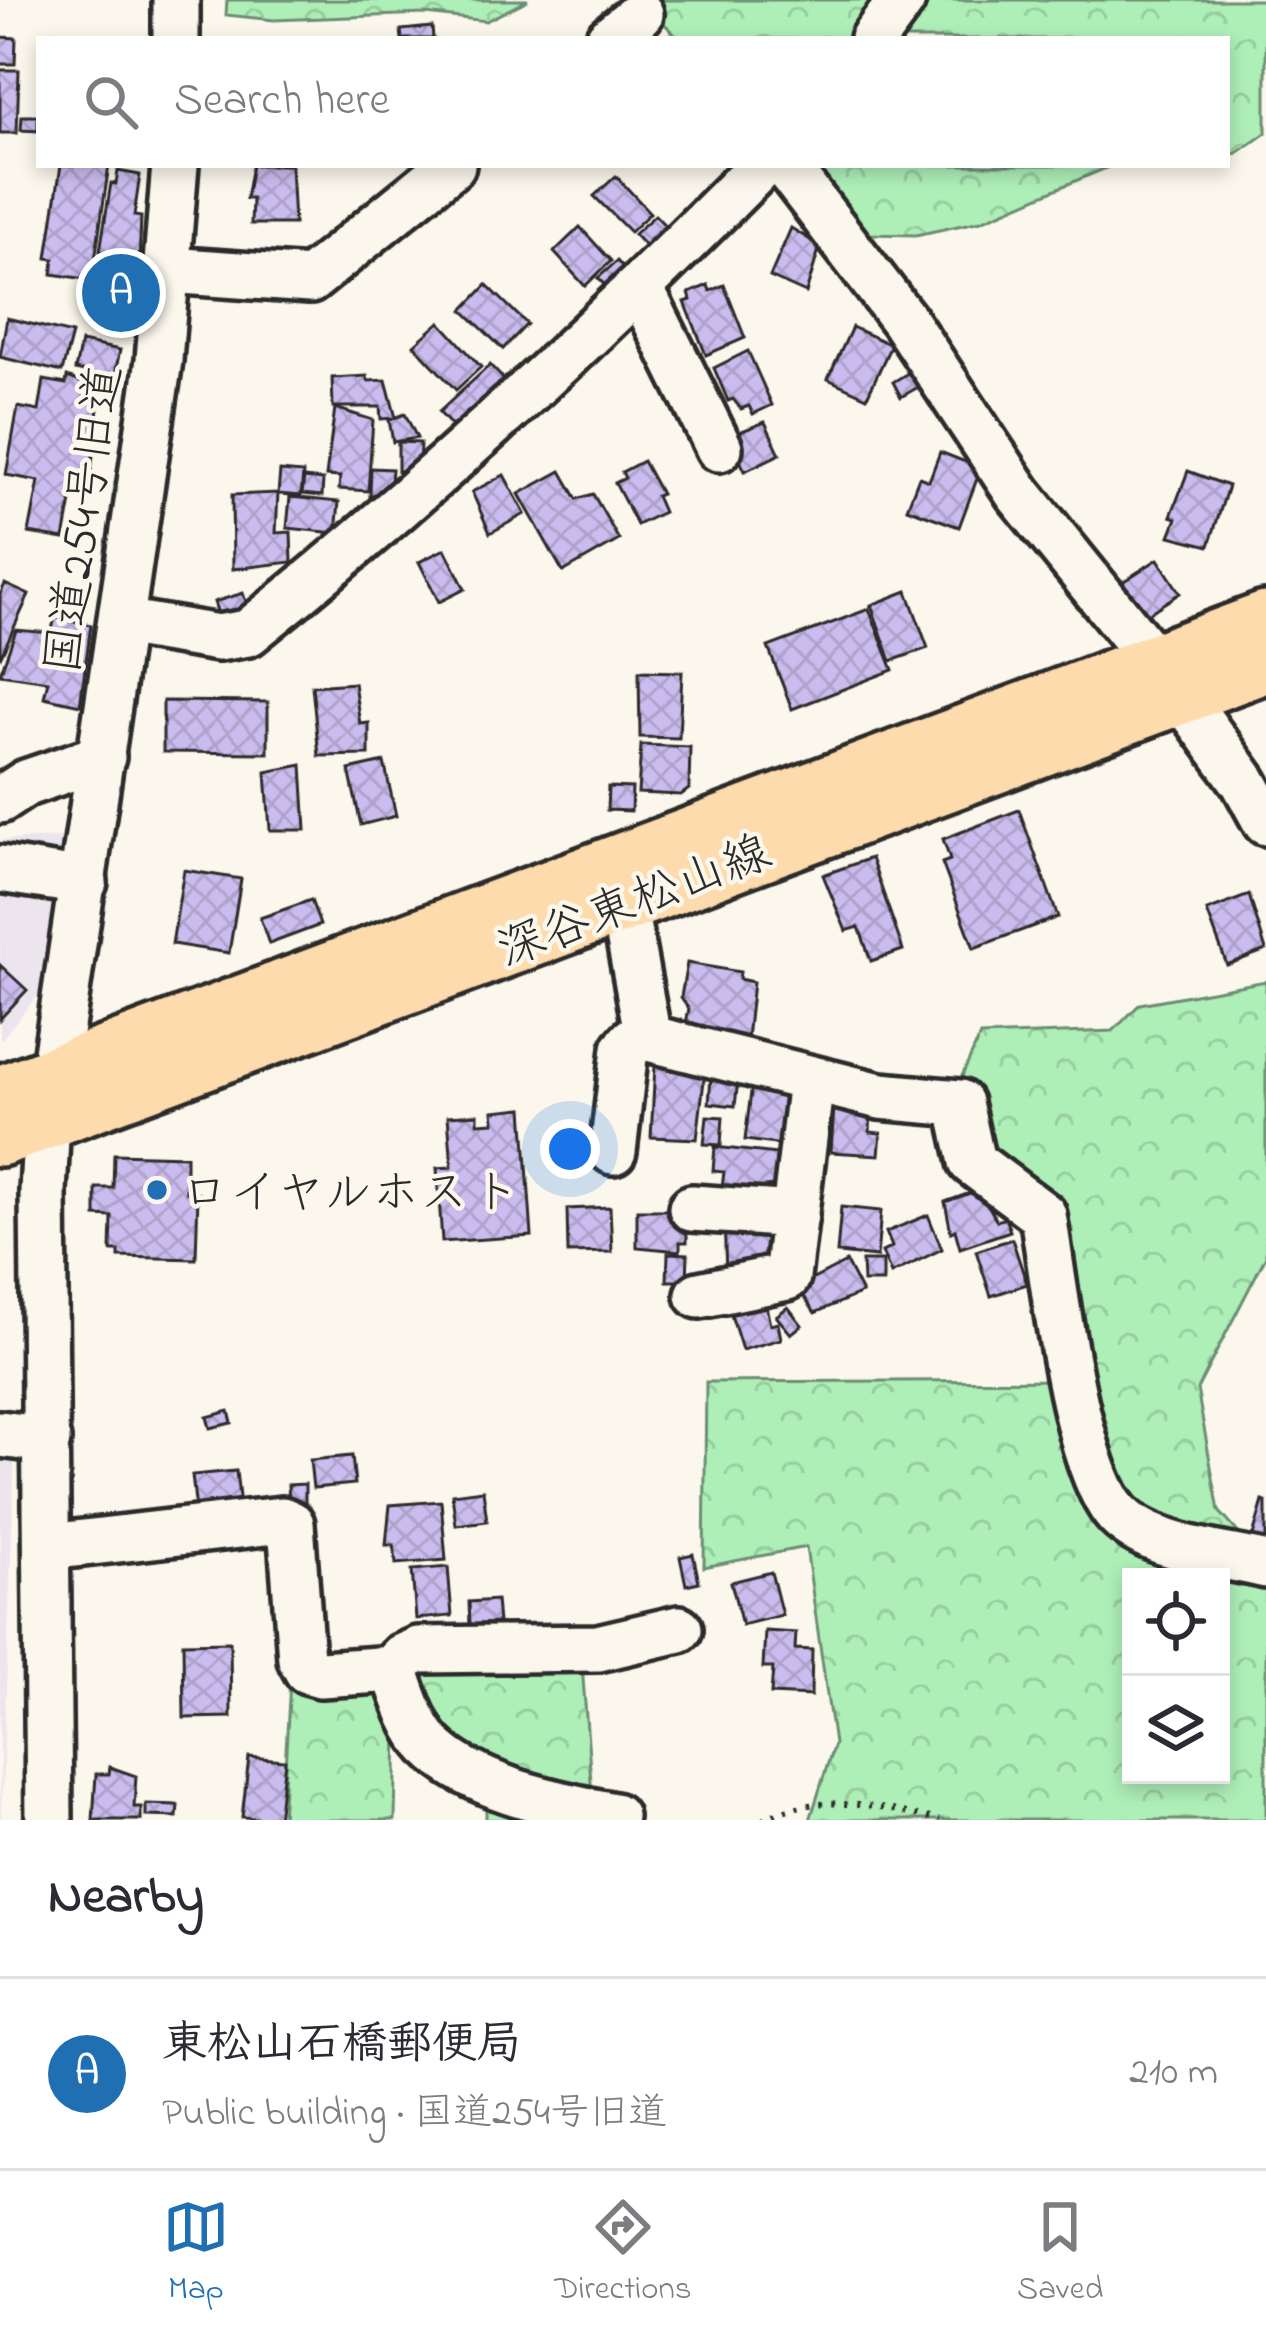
<!DOCTYPE html>
<meta charset="utf-8">
<style>
body{margin:0;font-family:"Indie Flower","Klee One",sans-serif;background:#f7f7f7;color:#2b2b33}
.controls{position:absolute;right:36px;bottom:36px;display:grid;overflow:hidden;border-radius:0px;box-shadow:0 6px 18px #0003}
.controls button{width:108px;height:108px;display:grid;place-items:center;padding:0;border:0;border-bottom:3px solid #e1e1e2;background:#fff;color:#2b2b33;font:60px sans-serif}
.you{position:absolute;left:570px;top:1149px;width:42px;height:42px;margin:-30px;border:9px solid #fff;border-radius:50%;background:#1a73e8;box-shadow:0 0 0 18px #1a73e833}
.badge{display:grid;place-items:center;width:78px;height:78px;border-radius:50%;background:#1f6fb2;color:#fff;font-size:39px;font-weight:700}
.pin{position:absolute;translate:-50% -50%;border:6px solid #fff;box-shadow:0 3px 12px #0006}
.list{margin:0;padding:0;list-style:none}
h2{display:flex;justify-content:space-between;align-items:center;height:156px;margin:0;padding:0 48px;font-size:51px}
h2 small{font-size:39px;font-weight:400;color:#7c7c81}
.list li{display:grid;grid-template-columns:78px 1fr auto;gap:36px;align-items:center;box-sizing:border-box;height:192px;padding:0 48px;border-top:3px solid #e1e1e2}
.list b{display:block;font-size:45px;white-space:nowrap}
.list p{margin:0;font-size:39px;white-space:nowrap;color:#7c7c81}
.list em{font-size:39px;font-style:normal;color:#7c7c81}
.icon{flex:none;width:66px;height:66px;fill:none;stroke:currentColor;stroke-width:2;stroke-linecap:round;stroke-linejoin:round}
.map{position:relative;flex:none;width:1266px;height:1820px;overflow:hidden}
.search{position:absolute;background:#fff;box-shadow:0 6px 18px #0003;left:36px;right:36px;top:36px;height:132px;display:flex;align-items:center;gap:30px;box-sizing:border-box;padding:0 42px;border-radius:0px;color:#7c7c81;font-size:45px}
.sheet{height:348px;background:#fff}
nav{display:flex;justify-content:space-around;align-items:center;box-sizing:border-box;height:168px;border-top:3px solid #e1e1e2;background:#fff;font-size:33px;color:#7c7c81}
nav a{display:grid;justify-items:center;gap:6px}
nav .on{color:#1f6fb2}
.map>svg:first-child{display:block}
</style>
<div class="map">
<svg width="1266" height="1820" viewBox="0 0 1266 1820">
<defs>
<pattern id="forest-crowns" width="20" height="18" patternUnits="userSpaceOnUse" patternTransform="scale(3)"><rect width="20" height="18" fill="#aeefb8"/><path d="M2 6a3 3 0 1 1 6 0M12 15a3 3 0 1 1 6 0" fill="none" stroke="#96cd9e"/></pattern>
<pattern id="building-cross-hatch" width="8" height="8" patternUnits="userSpaceOnUse" patternTransform="scale(3)"><rect width="8" height="8" fill="#cabcee"/><path d="M0 0l8 8M0 8l8-8" fill="none" stroke="#aea2cc"/></pattern>
</defs>
<rect width="100%" height="100%" fill="#fbf7ec"/>
<filter id="ink" filterUnits="userSpaceOnUse"><feTurbulence type="fractalNoise" baseFrequency=".00833" numOctaves="2"/><feDisplacementMap in="SourceGraphic" scale="24" xChannelSelector="R" yChannelSelector="G"/><feConvolveMatrix kernelMatrix="1 2 1 2 8 2 1 2 1" color-interpolation-filters="sRGB"/></filter>
<g filter="url(#ink)">
<g fill="#ece5ed">
<polygon points="62,838 41,991 0,1041 0,840"/>
<polygon points="0,1450 15,1451 1,1820 0,1820"/>
</g>
<g fill="url(#forest-crowns)" stroke="#6c8d72" stroke-width="3" fill-rule="evenodd">
<polygon points="227,0 528,0 486,21 425,14 274,20 226,15"/>
<polygon points="642,0 1266,0 1266,133 1236,154 1227,152 1227,39 679,39"/>
<polygon points="804,165 1113,165 981,221 916,235 867,234"/>
<path d="M1266,981V1256L1197,1389L1219,1511L1266,1564V1820H810L834,1744L806,1547L704,1567L706,1382L1075,1380L1048,1230L991,1147L944,1116L980,1036L1113,1031L1140,1004ZM1131,1577H1221V1775H1131Z"/>
<polygon points="292,1646 582,1666 594,1820 486,1820 486,1769 397,1729 395,1820 282,1820"/>
</g>
<g fill="url(#building-cross-hatch)" stroke="#2b2b2b" stroke-width="3">
<polygon points="432,27 433,39 402,39 401,30"/>
<polygon points="0,37 16,38 15,64 0,64"/>
<polygon points="0,70 19,70 17,133 0,133"/>
<polygon points="22,116 38,116 38,131 21,130"/>
<polygon points="61,165 109,165 92,280 52,274 54,259 47,258"/>
<polygon points="252,165 291,165 294,224 251,224 252,199 246,199"/>
<polygon points="118,171 140,175 134,216 141,217 139,262 100,251 111,183 116,184"/>
<polygon points="616,176 650,213 630,232 594,196"/>
<polygon points="655,215 677,238 656,258 634,234"/>
<polygon points="580,227 611,261 585,286 554,252"/>
<polygon points="791,228 820,246 806,293 770,277"/>
<polygon points="617,261 632,278 614,295 598,278"/>
<polygon points="487,285 527,324 503,349 463,310"/>
<polygon points="708,285 710,291 724,285 745,338 706,355 685,302 691,300 689,293"/>
<polygon points="7,318 72,334 62,372 0,357"/>
<polygon points="440,322 481,367 456,390 414,345"/>
<polygon points="852,327 891,345 867,397 828,379"/>
<polygon points="81,342 120,350 114,378 75,370"/>
<polygon points="748,351 772,405 753,414 749,406 741,409 733,399 728,401 714,368"/>
<polygon points="490,365 509,385 459,434 439,412"/>
<polygon points="916,368 925,383 901,397 893,382"/>
<polygon points="367,376 368,381 386,380 396,418 381,419 380,407 333,407 332,378"/>
<polygon points="67,377 100,389 89,493 73,490 64,539 29,533 39,481 6,475 18,407 39,411 44,380 66,384"/>
<polygon points="335,408 373,420 368,491 339,489 340,477 326,476"/>
<polygon points="405,414 417,438 393,442 389,420"/>
<polygon points="765,422 780,454 745,471 729,436"/>
<polygon points="398,442 420,443 419,471 398,471"/>
<polygon points="940,452 981,468 959,527 907,508 919,477 929,481"/>
<polygon points="643,461 661,494 656,496 663,512 637,525 615,483 625,478 622,472"/>
<polygon points="371,468 392,469 390,497 370,496"/>
<polygon points="280,471 303,473 301,496 278,494"/>
<polygon points="561,471 577,499 593,494 619,540 563,572 519,494"/>
<polygon points="1188,471 1228,486 1209,546 1170,536 1177,518 1171,516"/>
<polygon points="504,475 525,514 490,533 472,492"/>
<polygon points="304,478 323,480 322,496 302,494"/>
<polygon points="278,493 276,533 291,532 292,562 233,569 232,495"/>
<polygon points="290,497 339,502 336,533 287,528"/>
<polygon points="445,549 465,589 439,602 419,562"/>
<polygon points="1158,559 1180,593 1135,622 1113,588"/>
<polygon points="5,584 29,595 0,658 0,595"/>
<polygon points="907,591 928,648 891,661 871,605"/>
<polygon points="243,593 251,617 222,626 214,602"/>
<polygon points="869,609 893,670 792,709 768,647"/>
<polygon points="55,618 91,625 80,705 44,697 48,681 0,674 16,630 51,633"/>
<polygon points="639,671 682,672 679,738 640,737"/>
<polygon points="354,683 360,724 369,723 369,755 319,756 312,686"/>
<polygon points="163,701 268,702 268,753 163,752"/>
<polygon points="641,745 690,747 689,789 681,795 638,793"/>
<polygon points="384,762 396,816 361,825 349,770"/>
<polygon points="302,765 306,830 270,830 266,772"/>
<polygon points="608,787 632,788 631,811 607,810"/>
<polygon points="1019,810 1058,917 974,948 942,863 950,860 943,839"/>
<polygon points="871,858 903,950 871,961 859,927 846,931 823,875"/>
<polygon points="184,870 241,879 229,953 172,944"/>
<polygon points="1249,895 1266,950 1227,965 1207,911"/>
<polygon points="311,900 320,925 269,944 260,918"/>
<polygon points="687,963 740,972 739,979 753,982 746,1049 683,1038 689,1009 681,997"/>
<polygon points="0,965 27,990 0,1019"/>
<polygon points="655,1066 705,1072 697,1139 651,1137"/>
<polygon points="711,1077 738,1080 735,1106 709,1103"/>
<polygon points="752,1084 791,1089 783,1145 745,1140"/>
<polygon points="523,1108 532,1236 442,1242 437,1168 452,1167 448,1116 478,1114 478,1123 494,1122 493,1111"/>
<polygon points="834,1108 871,1111 870,1132 881,1133 879,1155 831,1152"/>
<polygon points="707,1116 723,1117 721,1145 704,1144"/>
<polygon points="715,1147 777,1154 773,1186 756,1188 753,1205 720,1201 724,1172 713,1171"/>
<polygon points="114,1154 186,1156 186,1192 198,1193 196,1259 119,1257 119,1251 111,1251 112,1217 96,1216 96,1188 113,1188"/>
<polygon points="970,1193 981,1193 997,1221 1005,1218 1010,1231 960,1248 955,1230 951,1232 945,1202"/>
<polygon points="610,1207 612,1252 568,1253 567,1209"/>
<polygon points="841,1207 881,1211 877,1257 837,1253"/>
<polygon points="637,1210 675,1210 687,1225 687,1242 680,1242 680,1251 637,1247"/>
<polygon points="928,1215 942,1249 891,1274 882,1252 892,1247 886,1232"/>
<polygon points="724,1217 767,1234 765,1264 726,1274"/>
<polygon points="1012,1239 1027,1284 991,1296 976,1251"/>
<polygon points="668,1253 688,1254 687,1281 667,1281"/>
<polygon points="862,1261 883,1261 883,1282 863,1282"/>
<polygon points="846,1262 862,1293 815,1313 798,1287"/>
<polygon points="764,1296 770,1325 778,1323 781,1339 742,1350 726,1299"/>
<polygon points="788,1307 802,1325 791,1334 776,1316"/>
<polygon points="229,1411 232,1423 210,1428 207,1417"/>
<polygon points="352,1456 355,1484 313,1488 310,1460"/>
<polygon points="236,1471 240,1506 196,1511 192,1475"/>
<polygon points="305,1484 305,1504 289,1505 288,1485"/>
<polygon points="483,1490 487,1521 456,1525 452,1494"/>
<polygon points="441,1501 446,1560 396,1564 394,1545 386,1545 390,1505"/>
<polygon points="1263,1501 1266,1502 1266,1555 1249,1550"/>
<polygon points="693,1554 699,1582 686,1585 680,1557"/>
<polygon points="448,1567 452,1616 416,1619 412,1570"/>
<polygon points="771,1572 782,1615 742,1625 731,1582"/>
<polygon points="496,1600 498,1623 470,1625 469,1602"/>
<polygon points="765,1631 796,1633 795,1649 812,1650 811,1696 771,1694 773,1668 763,1668"/>
<polygon points="230,1642 231,1717 184,1718 183,1643"/>
<polygon points="249,1757 285,1760 278,1820 242,1817"/>
<polygon points="110,1767 136,1776 134,1807 141,1807 141,1820 93,1820 96,1774 109,1774"/>
<polygon points="146,1804 178,1805 177,1817 146,1816"/>
</g>
<g fill="none" stroke-linecap="round" stroke-linejoin="round">
<g stroke="#2b2b2b" stroke-width="54">
<g id="minor">
<polyline points="176,0 176,39"/>
<polyline points="609,39 640,14"/>
<polyline points="873,39 902,0"/>
<polyline points="785,165 903,319 1018,493 1181,695 1244,782 1266,822"/>
<polyline points="168,270 310,280 452,165"/>
<polyline points="640,288 719,448"/>
<path d="M122,622L218,638L248,633C429,488 599,330 762,165"/>
<polyline points="0,800 26,783 102,757"/>
<polyline points="0,869 84,882"/>
<polyline points="623,902 648,1038"/>
<path d="M613,1151L625,1049L633,1040L648,1038L880,1096L959,1103L972,1162L1043,1215C1054,1282 1075,1472 1119,1516C1152,1549 1222,1554 1266,1565"/>
<polyline points="692,1208 795,1215"/>
<polyline points="699,1295 787,1277 811,1081"/>
<polyline points="0,1434 47,1440"/>
<polyline points="49,1547 282,1520 291,1524 301,1659 307,1670 321,1674 394,1669 402,1657 418,1650 598,1648 679,1629"/>
<path d="M394,1669C403,1693 412,1726 430,1745C473,1789 556,1804 614,1816"/>
<polyline points="49,1820 43,1191 47,1121 159,360 175,165"/>
</g>
</g>
<g stroke="#2b2b2b" stroke-width="66">
<g id="major">
<polyline points="0,1095 1266,621"/>
<polyline points="0,1137 1266,663"/>
</g>
</g>
<path stroke="#2b2b2b" stroke-width="6" stroke-dasharray="3 9" stroke-linecap="butt" d="M763,1820C815,1790 883,1808 940,1820"/>
<use href="#minor" stroke="#fbf7ec" stroke-width="45"/>
<use href="#major" stroke="#fedbac" stroke-width="57"/>
</g>
</g>
<circle fill="#1f6fb2" stroke="#fbf7ec" stroke-width="4.5" cx="157" cy="1190" r="12"/>
<g text-anchor="middle" stroke-width="9" stroke-linejoin="round" paint-order="stroke">
<g font-size="48" fill="#2b2b2b" stroke="#fbf7ec">
<text transform="translate(81 519) rotate(-82)" y="17">国道254号旧道</text>
<text transform="translate(633 899) rotate(-21)" y="17">深谷東松山線</text>
</g>
<g font-size="48" fill="#2b2b2b" stroke="#fbf7ec" text-anchor="start">
<text x="181" y="1207">ロイヤルホスト</text>
</g>
</g>
</svg>
<div class="controls">
<button><svg class="icon" aria-label="locate" viewBox="0 0 24 24"><circle cx="12" cy="12" r="6"/><path d="M12 2v4M12 18v4M2 12h4M18 12h4"/></svg></button>
<button><svg class="icon" aria-label="layers" viewBox="0 0 24 24"><path d="M12 4l9 5-9 5-9-5zM3 14l9 5 9-5"/></svg></button>
</div>
<div class="you"></div>
<div class="pin badge" style="left:121px;top:293px">A</div>
<div class="search"><svg class="icon" aria-label="search" viewBox="0 0 24 24"><circle cx="10" cy="10" r="6"/><path d="M15 15l6 6"/></svg>Search here</div>
</div>
<section class="sheet">
<h2>Nearby<small></small></h2>
<ul class="list">
<li><span class="badge">A</span><div><b>東松山石橋郵便局</b><p>Public building · 国道254号旧道</p></div><em>210 m</em></li>
</ul>
</section>
<nav>
<a class="on"><svg class="icon" aria-label="map" viewBox="0 0 24 24"><path d="M3 6l6-2 6 2 6-2v14l-6 2-6-2-6 2zM9 4v14M15 6v14"/></svg>Map</a>
<a><svg class="icon" aria-label="directions" viewBox="0 0 24 24"><path d="M12 3l9 9-9 9-9-9zM9 14v-3h6M13 9l2 2-2 2"/></svg>Directions</a>
<a><svg class="icon" aria-label="saved" viewBox="0 0 24 24"><path d="M7 4h10v16l-5-4-5 4z"/></svg>Saved</a>
</nav>
